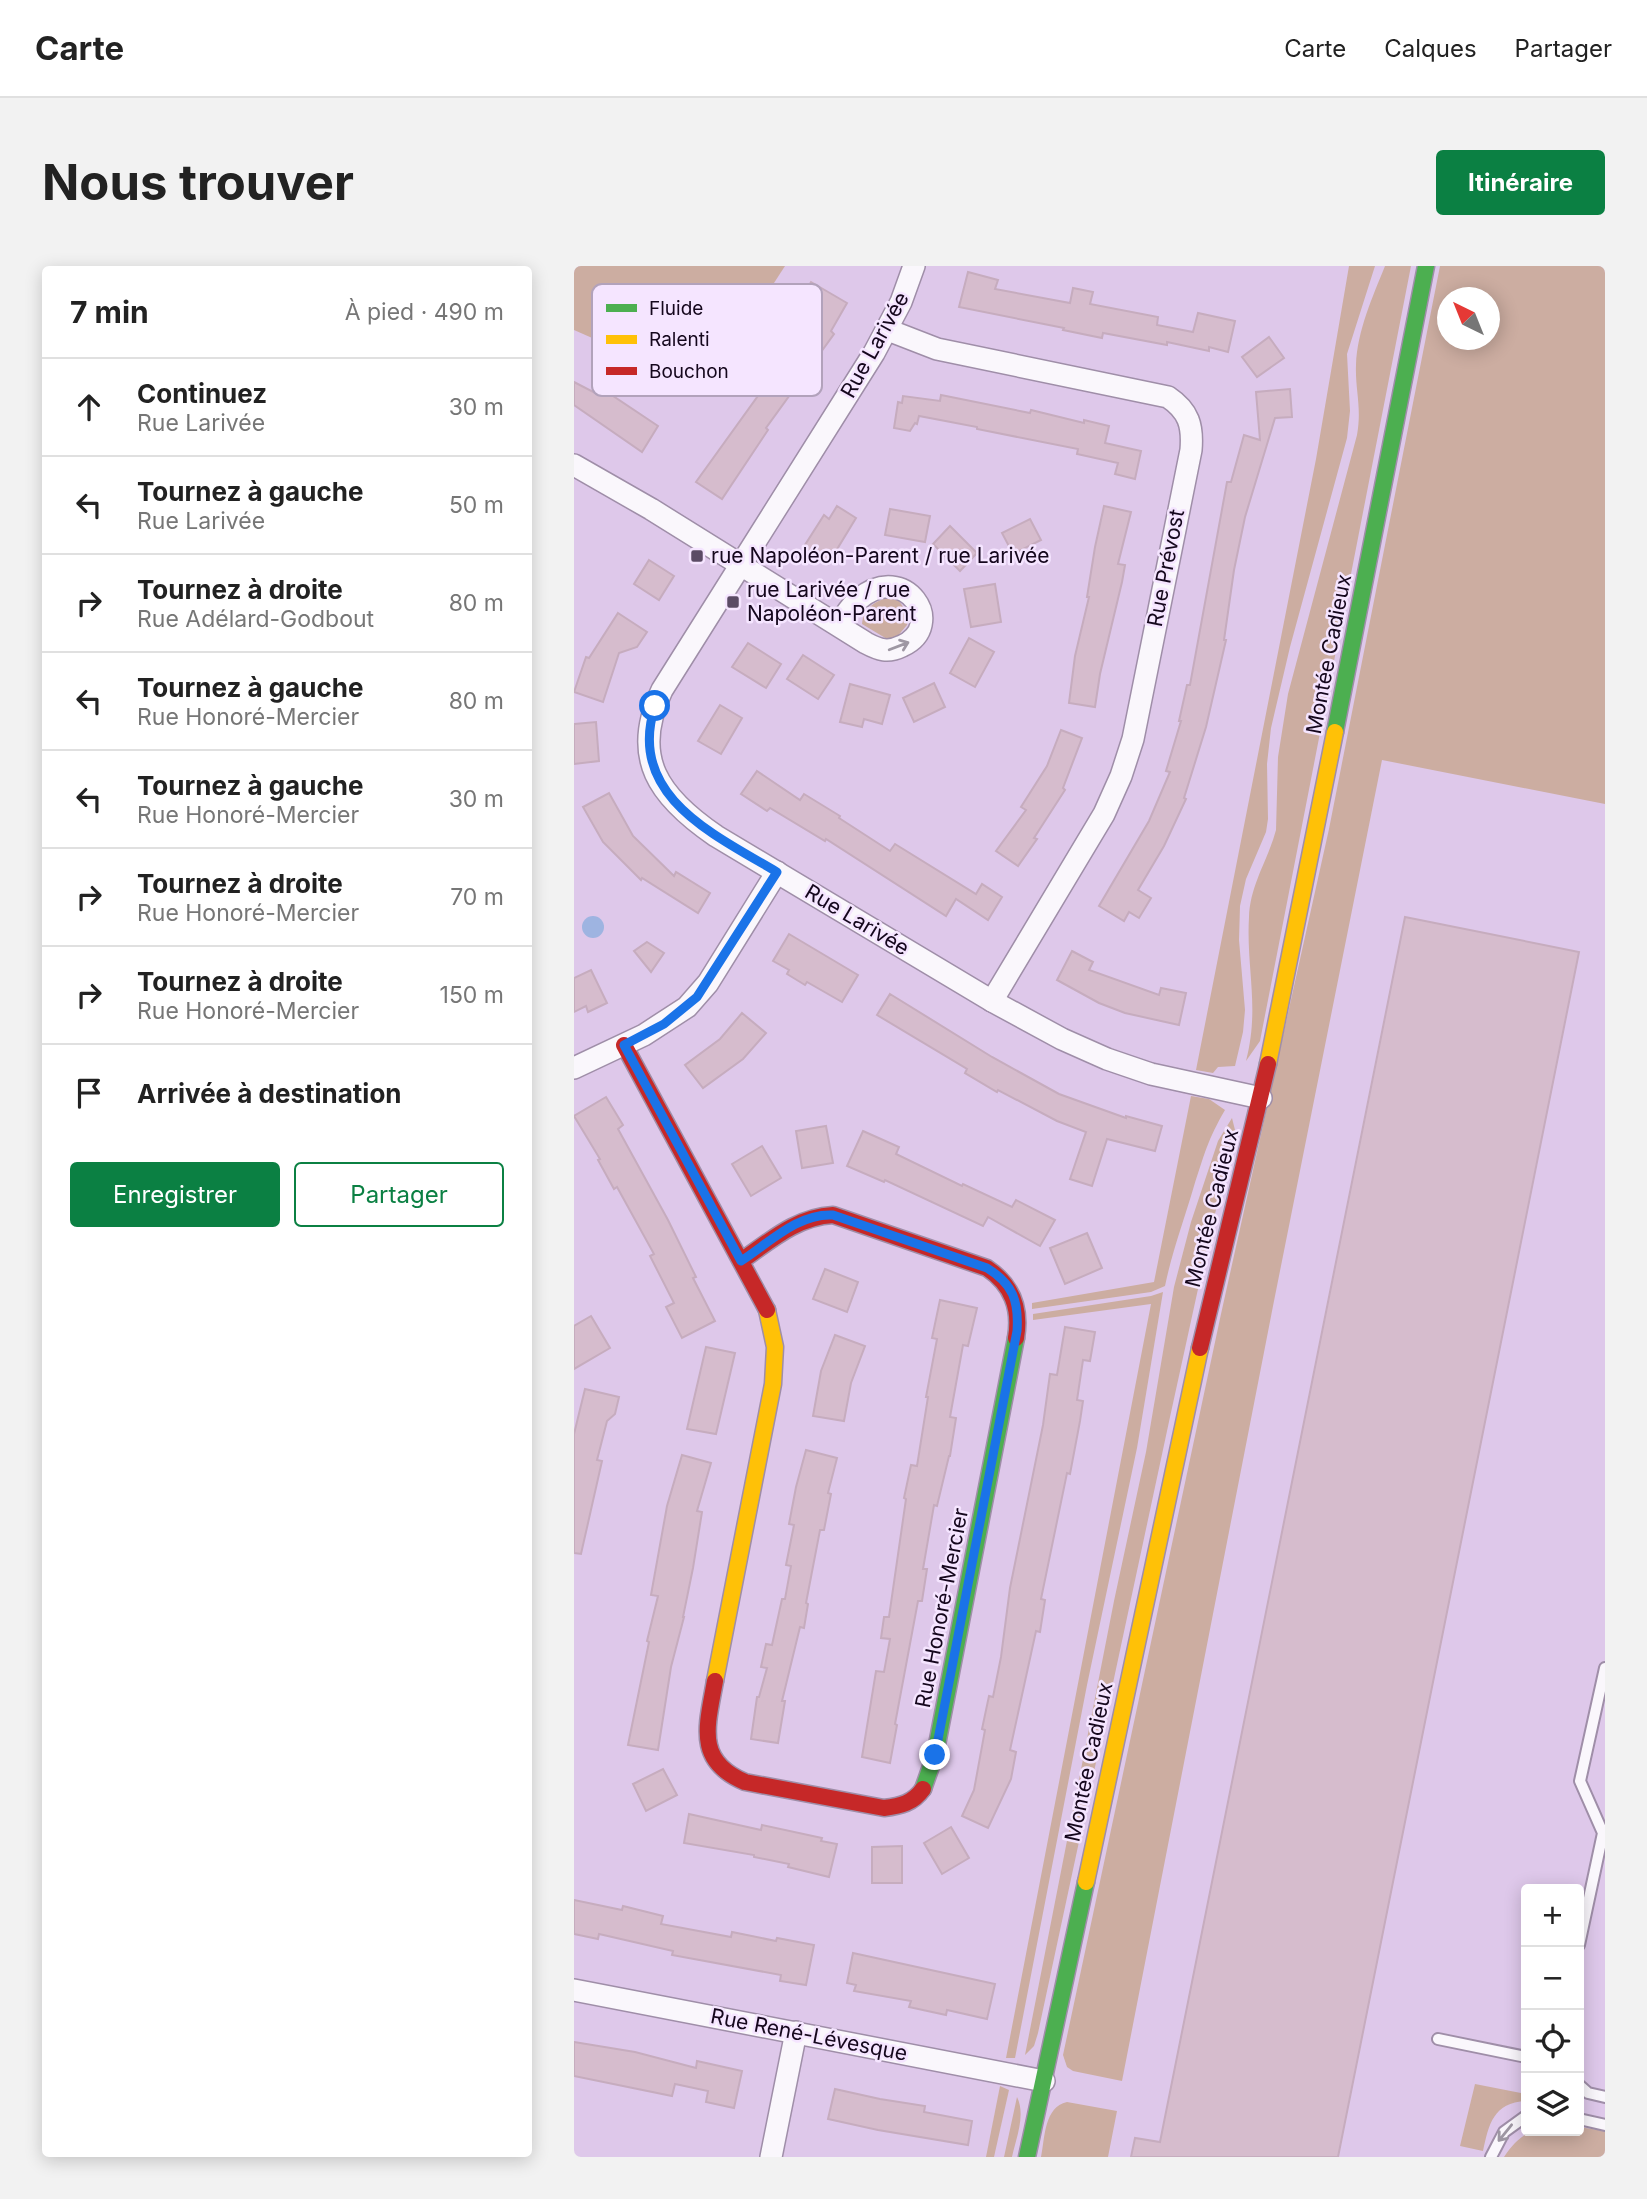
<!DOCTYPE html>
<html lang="fr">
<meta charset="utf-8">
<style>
body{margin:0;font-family:Inter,sans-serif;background:#f2f2f2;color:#222}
.controls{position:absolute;right:21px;bottom:21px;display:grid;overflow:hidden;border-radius:7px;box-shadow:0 4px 18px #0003}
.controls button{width:63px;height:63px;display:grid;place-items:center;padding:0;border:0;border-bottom:2px solid #e0e0e0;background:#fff;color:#222;font:35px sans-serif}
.compass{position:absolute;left:863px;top:21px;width:63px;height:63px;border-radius:50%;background:#fff;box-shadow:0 4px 18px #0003;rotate:317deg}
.stop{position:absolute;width:21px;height:21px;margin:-16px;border:5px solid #1a73e8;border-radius:50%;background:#fff}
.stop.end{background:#1a73e8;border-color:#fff;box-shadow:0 2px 7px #0008}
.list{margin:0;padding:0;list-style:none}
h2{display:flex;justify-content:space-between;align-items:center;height:91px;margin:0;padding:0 28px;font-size:30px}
h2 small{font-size:23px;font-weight:400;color:#767676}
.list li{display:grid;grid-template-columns:46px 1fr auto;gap:21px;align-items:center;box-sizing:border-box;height:98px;padding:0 28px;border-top:2px solid #e0e0e0}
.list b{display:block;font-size:26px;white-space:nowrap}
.list p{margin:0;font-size:23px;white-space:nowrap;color:#767676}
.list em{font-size:23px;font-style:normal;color:#767676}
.actions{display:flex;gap:14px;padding:21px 28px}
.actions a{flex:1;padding:16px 0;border:2px solid #0b8043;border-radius:7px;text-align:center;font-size:24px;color:#0b8043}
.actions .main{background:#0b8043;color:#fff}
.icon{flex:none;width:38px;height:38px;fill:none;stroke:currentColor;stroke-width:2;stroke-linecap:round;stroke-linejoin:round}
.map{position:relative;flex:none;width:1031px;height:1891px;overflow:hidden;border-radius:7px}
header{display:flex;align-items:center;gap:42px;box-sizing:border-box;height:98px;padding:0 35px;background:#fff;border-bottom:2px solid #e0e0e0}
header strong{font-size:33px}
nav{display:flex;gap:38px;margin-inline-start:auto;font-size:24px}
.intro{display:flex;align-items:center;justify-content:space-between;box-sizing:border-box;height:168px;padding:0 42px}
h1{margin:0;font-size:49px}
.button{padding:18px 32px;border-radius:7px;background:#0b8043;color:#fff;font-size:24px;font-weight:700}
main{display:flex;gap:42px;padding:0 42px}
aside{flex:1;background:#fff;border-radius:7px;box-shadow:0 4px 18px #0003}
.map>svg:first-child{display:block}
</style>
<header>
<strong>Carte</strong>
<nav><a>Carte</a><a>Calques</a><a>Partager</a></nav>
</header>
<div class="intro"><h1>Nous trouver</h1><a class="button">Itinéraire</a></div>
<main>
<aside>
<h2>7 min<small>À pied · 490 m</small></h2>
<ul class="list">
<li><svg class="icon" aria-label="ahead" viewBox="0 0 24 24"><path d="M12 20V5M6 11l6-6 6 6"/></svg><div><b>Continuez</b><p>Rue Larivée</p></div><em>30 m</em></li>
<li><svg class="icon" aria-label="left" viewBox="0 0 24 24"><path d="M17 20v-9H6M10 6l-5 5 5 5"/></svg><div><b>Tournez à gauche</b><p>Rue Larivée</p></div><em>50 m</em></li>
<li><svg class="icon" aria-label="right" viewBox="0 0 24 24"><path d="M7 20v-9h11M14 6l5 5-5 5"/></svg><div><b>Tournez à droite</b><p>Rue Adélard-Godbout</p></div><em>80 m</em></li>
<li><svg class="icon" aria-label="left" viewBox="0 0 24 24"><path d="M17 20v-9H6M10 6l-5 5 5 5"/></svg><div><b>Tournez à gauche</b><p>Rue Honoré-Mercier</p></div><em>80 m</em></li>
<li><svg class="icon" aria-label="left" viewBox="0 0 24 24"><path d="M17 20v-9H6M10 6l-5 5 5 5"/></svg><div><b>Tournez à gauche</b><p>Rue Honoré-Mercier</p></div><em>30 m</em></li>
<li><svg class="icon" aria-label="right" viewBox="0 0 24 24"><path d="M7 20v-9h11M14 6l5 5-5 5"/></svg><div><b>Tournez à droite</b><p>Rue Honoré-Mercier</p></div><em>70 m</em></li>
<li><svg class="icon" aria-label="right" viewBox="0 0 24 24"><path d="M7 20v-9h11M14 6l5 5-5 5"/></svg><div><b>Tournez à droite</b><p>Rue Honoré-Mercier</p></div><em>150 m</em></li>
<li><svg class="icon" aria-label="arrive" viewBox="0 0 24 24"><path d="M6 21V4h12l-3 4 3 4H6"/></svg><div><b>Arrivée à destination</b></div></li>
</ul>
<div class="actions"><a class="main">Enregistrer</a><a>Partager</a></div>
</aside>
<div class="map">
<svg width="1031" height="1891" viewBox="0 0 1031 1891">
<rect width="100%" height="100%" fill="#dec8ea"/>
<g fill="#ccada1" fill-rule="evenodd">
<polygon points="0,0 211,0 132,122 0,64"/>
<polygon points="775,0 801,0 773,88 776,145 773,172 716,381 697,462 693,498 694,553 692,566 672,613 666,640 665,674 671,744 669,766 661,800 644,801 639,807 622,804 742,193"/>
<path d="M811,0H837L686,775L672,795C686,741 672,703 675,651C676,619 694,594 702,564L704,491L714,428L783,169C788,141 781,124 782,99C783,65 799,30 811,0Z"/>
<path d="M866,0H1031V538L808,494L699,1040L548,1815L499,1805L493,1801L489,1789L647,1048L755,563ZM874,32H916V74H874Z"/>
<path d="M316,332L325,335L335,349L333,359L322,372L313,373L288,358C289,343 302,333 316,332Z"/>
<path d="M617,830L635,833L651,844C634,873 630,889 620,920C610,954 598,986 591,1020L577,1026L458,1043V1037L580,1016Z"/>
<polygon points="658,852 662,868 638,959 596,1151 464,1767 460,1780 451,1789 540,1335 572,1186 600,1021 617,956 644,875"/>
<polygon points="589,1026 563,1182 513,1419 441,1792 432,1792 577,1038 459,1054 459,1048 577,1030"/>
<path d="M901,1818L952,1828V1835C919,1837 915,1858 909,1885L886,1880Z"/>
<polygon points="426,1820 435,1824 420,1891 412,1891"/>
<path d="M443,1831C452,1849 442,1872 438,1891H430Z"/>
<path d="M493,1836L543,1845L534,1891H467C471,1872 470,1841 493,1836Z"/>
<path d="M1005,1861L1031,1865V1891H930C953,1856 968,1865 1005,1865Z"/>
</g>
<circle fill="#9eb4e1" cx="19" cy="661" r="11"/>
<g fill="#d6bccd" stroke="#c6acbe" stroke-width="2">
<polygon points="394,6 424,14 421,23 496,37 499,22 519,26 516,38 584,51 583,59 619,66 624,47 661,55 654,86 635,81 635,85 593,76 593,79 529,67 528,72 489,64 490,62 385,41"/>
<polygon points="237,16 273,37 257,65 260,68 192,162 194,164 148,233 122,216 212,91 207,88 218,73 222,76 241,49 224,39"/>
<polygon points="695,71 710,92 683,111 668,91"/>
<polygon points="0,116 23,128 27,122 84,160 68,186 0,139"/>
<polygon points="716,123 718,151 701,152 671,251 660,304 650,374 652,374 632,461 610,532 612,533 590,580 564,624 577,632 565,652 555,646 550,655 525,640 575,555 596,506 592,505 607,455 605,455 613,419 616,419 653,216 657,216 670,169 686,174 682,126"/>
<polygon points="367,129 456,147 457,144 510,157 510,154 535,160 531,177 567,185 561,213 541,208 544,197 503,188 504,183 403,163 403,161 345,150 343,158 341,157 336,165 320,162 324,136 328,137 329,130 366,135"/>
<polygon points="263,240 282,252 254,298 229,282 250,249 255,253"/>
<polygon points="530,240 557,246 544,298 551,299 548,316 526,408 521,441 495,437 501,390 515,331 513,331 521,281"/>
<polygon points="316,243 356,250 351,276 311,269"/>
<polygon points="456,253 467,274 439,288 428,267"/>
<polygon points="376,260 403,287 386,305 359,278"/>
<polygon points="75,294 100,310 85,334 60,318"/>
<polygon points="421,318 427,356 397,361 390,323"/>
<polygon points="44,347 73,366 63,381 45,387 29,436 0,426 12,391 15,392"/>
<polygon points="395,372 420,386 401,421 376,407"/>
<polygon points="174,377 207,398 192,422 158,401"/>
<polygon points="229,389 260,409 244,433 213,413"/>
<polygon points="360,417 371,441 340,456 329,432"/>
<polygon points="276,418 316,429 308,458 290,453 288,461 266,456"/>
<polygon points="146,439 168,452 147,488 124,475"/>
<polygon points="22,456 25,495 0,498 0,458"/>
<polygon points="487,464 508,472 489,522 491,524 460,572 463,573 444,600 422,585 452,544 447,541 473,500"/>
<polygon points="183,505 226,534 230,528 266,550 265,552 316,585 321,578 402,628 408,618 428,631 414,654 382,633 372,650 252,573 251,575 196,542 193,545 167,528"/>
<polygon points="35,527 59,570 100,610 102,606 136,627 124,647 68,612 67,614 29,576 9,541"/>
<polygon points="831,651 1005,686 764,1891 557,1891 561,1872 586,1876"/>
<polygon points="215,668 284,709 268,736 233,716 231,719 213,708 215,704 199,695"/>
<polygon points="73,676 90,687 77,706 60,685"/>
<polygon points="498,685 519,696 515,704 585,729 587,722 612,727 605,759 551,747 525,737 483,714"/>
<polygon points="17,704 33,737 14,746 12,740 0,746 0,712"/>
<polygon points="316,728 418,791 485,828 552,852 552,850 588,860 581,885 533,873 518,920 496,913 512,866 483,855 424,824 423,826 391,807 393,803 303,749"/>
<polygon points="168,747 192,767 169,793 129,822 111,799 146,773"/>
<polygon points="32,831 49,859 44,863 94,954 122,1011 119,1012 141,1055 108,1072 92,1041 100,1037 76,990 80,988 43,921 40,923 24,894 26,893 0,850"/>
<polygon points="252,860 259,897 228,902 222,865"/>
<polygon points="289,865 325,881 322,888 388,920 389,918 438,941 442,934 481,954 466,980 414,951 409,960 311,914 310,916 273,900"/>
<polygon points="188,880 207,912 177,930 158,898"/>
<polygon points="513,967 528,1002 491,1018 476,982"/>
<polygon points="251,1003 284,1016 273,1046 239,1033"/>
<polygon points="366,1034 403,1042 394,1080 389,1079 376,1151 382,1152 376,1190 375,1190 363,1240 360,1239 349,1303 353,1303 348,1335 344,1335 321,1458 323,1459 316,1497 288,1491 302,1405 310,1406 316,1373 307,1372 310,1351 315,1351 332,1233 330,1232 337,1199 343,1200 354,1131 352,1131 363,1073 358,1072"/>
<polygon points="17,1050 36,1082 0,1103 0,1060"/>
<polygon points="491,1061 521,1066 516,1095 509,1094 503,1134 509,1135 506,1155 496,1208 493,1207 467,1333 471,1334 466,1366 462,1365 436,1484 442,1486 437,1513 414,1562 388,1550 400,1524 411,1464 408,1463 415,1430 419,1431 427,1391 436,1322 469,1159 476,1108 483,1109"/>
<polygon points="261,1069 291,1080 277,1117 270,1155 239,1150 247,1105"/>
<polygon points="132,1081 161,1087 142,1168 113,1163"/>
<polygon points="11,1123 45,1131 41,1148 33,1155 23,1194 28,1195 7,1288 0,1287 0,1168"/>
<polygon points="232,1184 263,1192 254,1227 257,1228 250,1264 246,1264 232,1337 234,1338 230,1362 226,1361 208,1435 211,1435 204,1477 177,1473 183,1431 185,1431 193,1402 187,1401 192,1378 198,1379 208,1333 211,1333 217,1300 212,1299 220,1259 215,1258 222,1221"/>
<polygon points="108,1189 137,1197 123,1245 128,1246 119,1302 109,1351 110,1351 97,1401 84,1484 54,1479 75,1376 73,1375 84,1330 77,1329 93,1240"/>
<polygon points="89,1503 103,1529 72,1545 59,1518"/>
<polygon points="115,1548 187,1564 188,1559 248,1572 247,1575 263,1578 255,1611 214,1601 215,1598 180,1591 180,1589 110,1577"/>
<polygon points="377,1561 395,1592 368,1608 350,1577"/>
<polygon points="328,1580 328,1617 298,1617 298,1581"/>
<polygon points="0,1634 48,1644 49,1640 89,1650 87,1658 157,1671 158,1666 202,1675 203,1672 240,1679 232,1719 206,1715 207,1709 98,1689 99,1685 25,1668 24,1673 0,1668"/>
<polygon points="279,1687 421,1718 413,1753 373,1744 372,1749 335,1741 337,1735 280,1725 282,1719 273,1717"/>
<polygon points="0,1776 61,1786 122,1802 123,1795 168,1805 160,1842 132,1836 134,1825 101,1818 98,1830 0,1810"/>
<polygon points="261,1823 306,1833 351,1840 350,1846 398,1855 394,1879 304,1864 254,1853"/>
</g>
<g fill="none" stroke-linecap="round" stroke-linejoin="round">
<g stroke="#9f8ea8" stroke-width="14">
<g id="lane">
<polyline points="1005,1679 1029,1567 1006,1515 1031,1402"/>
<polyline points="864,1773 952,1791"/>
<polyline points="1005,1819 1014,1827 1031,1831"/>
<polyline points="1005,1853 1031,1859"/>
<polyline points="917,1891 930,1866 952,1850"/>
</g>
</g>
<g stroke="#9f8ea8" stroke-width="24">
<g id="street">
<path d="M340,0L327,36L300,87L88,424C56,492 85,531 142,570L418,735L488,773L533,793L577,808L687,832"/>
<path d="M314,64L363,83L594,131C615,145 619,160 617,184L559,473L547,510L530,548L418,735"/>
<path d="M0,199L77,243L292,377C305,384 314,387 328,380C374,359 331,294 285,333C276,340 271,350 264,359"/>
<polyline points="0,802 70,769 113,741 134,717 203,606"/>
<polyline points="0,1724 470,1815"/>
<polyline points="197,1891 222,1766"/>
</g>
</g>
<g stroke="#9f8ea8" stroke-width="19">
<g id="fast">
<polyline points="761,466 852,0"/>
<polyline points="349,1523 361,1489 442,1072"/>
<polyline points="453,1891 512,1616"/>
</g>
</g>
<g stroke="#9f8ea8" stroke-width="19">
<g id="slow">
<polyline points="694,798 761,466"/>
<polyline points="141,1415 199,1118 201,1081 193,1044"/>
<polyline points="512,1616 626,1082"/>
</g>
</g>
<g stroke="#9f8ea8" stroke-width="19">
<g id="jam">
<polyline points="50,779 193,1044"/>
<path d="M167,995C196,975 222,951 259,949L413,1002C438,1019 447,1042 442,1072"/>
<polyline points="626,1082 694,798"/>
<path d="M141,1415C133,1460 121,1495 171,1516L310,1542C327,1540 339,1537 349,1523"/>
</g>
</g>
<use href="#lane" stroke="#faf7fc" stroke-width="10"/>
<use href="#street" stroke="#faf7fc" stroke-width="21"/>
<use href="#fast" stroke="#4caf50" stroke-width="16"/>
<use href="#slow" stroke="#ffc107" stroke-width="16"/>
<use href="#jam" stroke="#c62828" stroke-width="16"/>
</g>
<defs><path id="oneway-shaft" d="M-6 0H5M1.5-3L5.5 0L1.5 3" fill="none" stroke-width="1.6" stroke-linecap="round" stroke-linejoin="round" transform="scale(1.75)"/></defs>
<g stroke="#9e97a3">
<use href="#oneway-shaft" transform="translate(325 380) rotate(-21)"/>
<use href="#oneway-shaft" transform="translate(931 1867) rotate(129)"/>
</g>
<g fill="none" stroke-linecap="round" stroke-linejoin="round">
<path stroke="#1a73e8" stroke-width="9" d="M81,440C52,529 139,568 203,606L123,731L90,758L50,779L167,995C195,977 224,947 259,949L413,1002C439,1018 445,1035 443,1065L361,1489"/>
</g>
<g fill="#5b4b65" stroke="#f5e5ff" stroke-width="2.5">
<rect x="116" y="283" width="14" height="14" rx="3.5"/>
<rect x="152" y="329" width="14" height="14" rx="3.5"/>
</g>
<g text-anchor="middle" stroke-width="5" stroke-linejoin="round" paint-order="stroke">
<g font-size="21" fill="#15071d" stroke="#f5e5ff">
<text transform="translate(301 79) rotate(-61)" y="7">Rue Larivée</text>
<text transform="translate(592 302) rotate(-79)" y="7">Rue Prévost</text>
<text transform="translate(755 388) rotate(-79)" y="7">Montée Cadieux</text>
<text transform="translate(283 654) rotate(31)" y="7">Rue Larivée</text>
<text transform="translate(638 942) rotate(-76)" y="7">Montée Cadieux</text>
<text transform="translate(368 1342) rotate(-79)" y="7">Rue Honoré-Mercier</text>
<text transform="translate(515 1496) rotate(-78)" y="7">Montée Cadieux</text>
<text transform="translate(235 1769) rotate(11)" y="7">Rue René-Lévesque</text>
</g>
<g font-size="21" fill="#15071d" stroke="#f5e5ff" text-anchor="start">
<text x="137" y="297">rue Napoléon-Parent / rue Larivée</text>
<text x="173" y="331">rue Larivée / rue<tspan x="173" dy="24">Napoléon-Parent</tspan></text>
</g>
</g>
<rect x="18" y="18" width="230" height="112" rx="10" fill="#f5e5ff" stroke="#b2a2bb" stroke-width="2"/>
<rect x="32" y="38" width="31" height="8" fill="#4caf50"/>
<rect x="32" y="69" width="31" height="9" fill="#ffc107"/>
<rect x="32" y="101" width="31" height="8" fill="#c62828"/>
<g font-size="19" fill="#15071d">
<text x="75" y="49">Fluide</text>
<text x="75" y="80">Ralenti</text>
<text x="75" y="112">Bouchon</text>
</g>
</svg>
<div class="controls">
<button>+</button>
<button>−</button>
<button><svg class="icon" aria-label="locate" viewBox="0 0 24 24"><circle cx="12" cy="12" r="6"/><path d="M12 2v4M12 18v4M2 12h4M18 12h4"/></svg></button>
<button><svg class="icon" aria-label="layers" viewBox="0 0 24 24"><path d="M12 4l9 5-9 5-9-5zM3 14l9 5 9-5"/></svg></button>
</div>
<svg class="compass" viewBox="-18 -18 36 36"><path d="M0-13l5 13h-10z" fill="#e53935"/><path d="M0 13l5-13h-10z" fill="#767676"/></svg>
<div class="stop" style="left:81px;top:440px"></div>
<div class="stop end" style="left:361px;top:1489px"></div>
</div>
</main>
